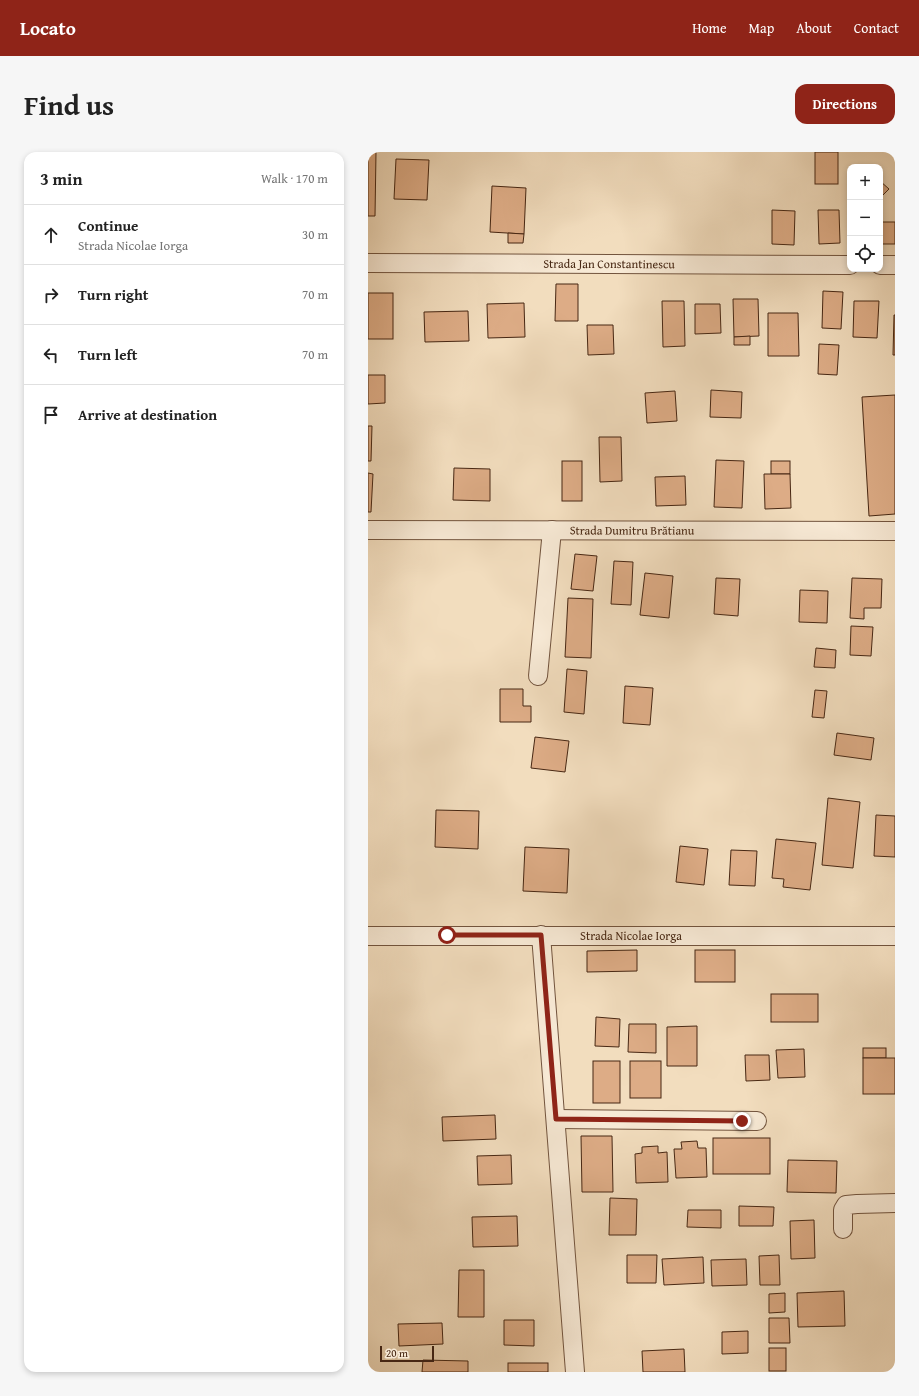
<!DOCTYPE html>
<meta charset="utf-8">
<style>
body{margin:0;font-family:"Gentium Book Plus",serif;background:#f6f6f6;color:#222}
.controls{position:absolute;right:12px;top:12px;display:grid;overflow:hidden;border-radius:8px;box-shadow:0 2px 6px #0003}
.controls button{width:36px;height:36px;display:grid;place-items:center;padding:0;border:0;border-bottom:1px solid #e0e0e0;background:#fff;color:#222;font:20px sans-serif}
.scale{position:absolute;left:12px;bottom:10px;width:54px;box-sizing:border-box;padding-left:4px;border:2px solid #472713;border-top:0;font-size:11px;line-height:14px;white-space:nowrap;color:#472713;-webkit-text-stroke:3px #f7e9d5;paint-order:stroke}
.stop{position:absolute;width:12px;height:12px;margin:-9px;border:3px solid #8f2418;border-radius:50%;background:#fff}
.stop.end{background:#8f2418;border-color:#fff;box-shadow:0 1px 4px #0008}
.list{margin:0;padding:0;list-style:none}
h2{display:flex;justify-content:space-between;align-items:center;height:52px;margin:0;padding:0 16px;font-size:17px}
h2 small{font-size:13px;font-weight:400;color:#767676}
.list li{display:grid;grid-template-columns:26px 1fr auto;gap:12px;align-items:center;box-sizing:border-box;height:60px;padding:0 16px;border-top:1px solid #e0e0e0}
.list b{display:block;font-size:15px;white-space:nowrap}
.list p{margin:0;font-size:13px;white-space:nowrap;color:#767676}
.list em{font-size:13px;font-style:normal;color:#767676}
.icon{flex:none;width:22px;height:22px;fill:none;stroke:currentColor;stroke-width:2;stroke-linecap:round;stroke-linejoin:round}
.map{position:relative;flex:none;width:527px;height:1220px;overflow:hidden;border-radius:12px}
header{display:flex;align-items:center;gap:24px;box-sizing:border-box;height:56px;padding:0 20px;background:#8f2418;color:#fff}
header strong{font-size:19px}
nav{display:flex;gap:22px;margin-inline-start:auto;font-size:14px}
.intro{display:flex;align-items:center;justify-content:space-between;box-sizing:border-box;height:96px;padding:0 24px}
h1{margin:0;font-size:28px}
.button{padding:10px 18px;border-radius:12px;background:#8f2418;color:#fff;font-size:14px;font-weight:700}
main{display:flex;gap:24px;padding:0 24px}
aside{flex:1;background:#fff;border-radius:12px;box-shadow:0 2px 6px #0003}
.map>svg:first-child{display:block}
</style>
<header>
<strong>Locato</strong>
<nav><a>Home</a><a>Map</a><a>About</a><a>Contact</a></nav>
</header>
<div class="intro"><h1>Find us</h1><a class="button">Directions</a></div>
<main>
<aside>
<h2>3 min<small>Walk · 170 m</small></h2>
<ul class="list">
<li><svg class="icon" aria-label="ahead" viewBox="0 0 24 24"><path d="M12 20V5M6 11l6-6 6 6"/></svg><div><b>Continue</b><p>Strada Nicolae Iorga</p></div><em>30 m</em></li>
<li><svg class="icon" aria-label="right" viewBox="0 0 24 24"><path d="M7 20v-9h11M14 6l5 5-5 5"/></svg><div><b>Turn right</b></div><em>70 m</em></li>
<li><svg class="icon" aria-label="left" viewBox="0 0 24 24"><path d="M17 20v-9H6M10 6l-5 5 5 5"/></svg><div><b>Turn left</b></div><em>70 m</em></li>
<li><svg class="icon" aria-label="arrive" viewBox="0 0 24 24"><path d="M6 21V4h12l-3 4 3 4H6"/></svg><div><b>Arrive at destination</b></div></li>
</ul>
</aside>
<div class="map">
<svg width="527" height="1220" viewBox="0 0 527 1220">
<rect width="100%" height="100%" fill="#f2ddbe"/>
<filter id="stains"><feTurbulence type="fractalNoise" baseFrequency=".005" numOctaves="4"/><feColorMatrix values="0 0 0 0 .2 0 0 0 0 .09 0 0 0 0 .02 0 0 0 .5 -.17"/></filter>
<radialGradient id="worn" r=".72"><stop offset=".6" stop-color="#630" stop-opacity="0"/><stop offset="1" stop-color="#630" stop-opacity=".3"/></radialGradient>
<g fill="#ddac86" stroke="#472713">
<polygon points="0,0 8,0 7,64 0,64"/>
<rect x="447" y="0" width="23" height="32"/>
<polygon points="28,7 61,8 59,48 26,47"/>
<polygon points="512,29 521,37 512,46"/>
<polygon points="124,34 158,36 156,82 122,80"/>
<polygon points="404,58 427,59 426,93 404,92"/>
<polygon points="450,58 471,58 472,91 451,92"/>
<rect x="512" y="70" width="15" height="22"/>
<polygon points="140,81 156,82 155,91 140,91"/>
<polygon points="188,132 210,132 210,169 187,169"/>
<polygon points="455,139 475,140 473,177 454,176"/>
<rect x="0" y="141" width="25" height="46"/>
<polygon points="365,147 390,147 391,184 366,185"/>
<polygon points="294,149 316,149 317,194 295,195"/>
<polygon points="486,149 511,149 509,186 485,185"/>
<polygon points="156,151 157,185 120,186 119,152"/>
<polygon points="327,152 352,152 353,181 327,182"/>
<polygon points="100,159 101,189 57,190 56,160"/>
<polygon points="400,161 430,161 431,204 400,204"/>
<polygon points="526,163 527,163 527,203 525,203"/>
<polygon points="219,173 245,173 246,202 220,203"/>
<polygon points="382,184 382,193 366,193 366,185"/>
<polygon points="451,192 471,193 469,223 450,222"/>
<polygon points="0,223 17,223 17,251 0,252"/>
<polygon points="343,238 374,240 373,266 342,265"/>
<polygon points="307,239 309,269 279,271 277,241"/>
<polygon points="527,243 527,362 501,364 494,245"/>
<polygon points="0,274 4,274 3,309 0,309"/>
<polygon points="231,285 253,285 254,329 232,330"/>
<polygon points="348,308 376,309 374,356 346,355"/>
<rect x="194" y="309" width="20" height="40"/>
<rect x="403" y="309" width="19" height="13"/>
<polygon points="86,316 122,317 122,349 85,348"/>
<polygon points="0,321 5,322 3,360 0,360"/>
<polygon points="396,322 422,322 423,356 397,357"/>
<polygon points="317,324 318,353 288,354 287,325"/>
<polygon points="207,402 229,404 225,439 203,437"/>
<polygon points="246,409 265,410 263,453 243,452"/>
<polygon points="277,421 305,424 301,466 272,463"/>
<polygon points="348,426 372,427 370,464 346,462"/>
<polygon points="484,426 514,427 513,456 496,456 496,467 482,466"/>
<polygon points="432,438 460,439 459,471 431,470"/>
<polygon points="200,446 225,447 223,506 197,505"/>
<polygon points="483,474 505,475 503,504 482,503"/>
<polygon points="448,496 468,498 467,516 446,515"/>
<polygon points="199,517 219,519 216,562 196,560"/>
<polygon points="257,534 285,536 282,573 255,571"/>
<polygon points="132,537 155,537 155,554 163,554 163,570 132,570"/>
<polygon points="447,538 459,539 456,566 444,565"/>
<polygon points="469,581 506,586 503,608 466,603"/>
<polygon points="167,585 201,589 197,620 163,616"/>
<polygon points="460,646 492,650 485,716 454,713"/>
<polygon points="68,658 111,659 110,697 67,695"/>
<polygon points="508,663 527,664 527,705 506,704"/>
<polygon points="408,687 448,691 442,738 415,735 416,727 404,726"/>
<polygon points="312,694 340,697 336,733 308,730"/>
<polygon points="157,695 201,697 199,741 155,739"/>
<polygon points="363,698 389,699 387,734 361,733"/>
<polygon points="269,798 269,819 219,820 219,799"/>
<rect x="327" y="798" width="40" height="32"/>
<rect x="403" y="842" width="47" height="28"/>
<polygon points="228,865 252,867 251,895 227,894"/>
<polygon points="261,872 288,872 288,901 260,900"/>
<polygon points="329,874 329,914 299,914 299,875"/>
<rect x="495" y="896" width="23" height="10"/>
<polygon points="436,897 437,925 410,926 408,898"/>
<polygon points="377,903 401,903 402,928 378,929"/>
<rect x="495" y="906" width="32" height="36"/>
<rect x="225" y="909" width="27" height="42"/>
<rect x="262" y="909" width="31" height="37"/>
<polygon points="127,963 128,987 75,989 74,965"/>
<polygon points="213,984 244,984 245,1040 214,1040"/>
<rect x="345" y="986" width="57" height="36"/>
<polygon points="329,989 330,996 338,996 339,1025 308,1026 306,997 314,997 313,990"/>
<polygon points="290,994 290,1001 299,1000 300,1030 268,1031 267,1002 274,1001 274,995"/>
<polygon points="143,1003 144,1032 110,1033 109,1004"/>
<polygon points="420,1008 469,1009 468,1041 419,1040"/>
<polygon points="242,1046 269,1047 268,1083 241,1083"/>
<polygon points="371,1054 406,1055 405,1074 371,1074"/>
<polygon points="320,1058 353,1058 353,1076 319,1075"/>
<polygon points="149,1064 150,1094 105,1095 104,1065"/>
<polygon points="446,1068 447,1106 423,1107 422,1069"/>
<polygon points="259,1103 289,1103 288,1131 259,1131"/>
<polygon points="411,1103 412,1133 392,1133 391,1104"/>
<polygon points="335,1105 336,1131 296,1133 294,1107"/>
<polygon points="378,1107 379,1133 344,1134 343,1108"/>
<polygon points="91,1118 116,1118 116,1165 90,1165"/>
<polygon points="476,1139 477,1174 430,1175 429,1141"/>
<polygon points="417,1141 417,1160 401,1161 401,1142"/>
<polygon points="401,1166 421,1166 422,1191 401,1191"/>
<polygon points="136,1168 166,1168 166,1194 136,1193"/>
<polygon points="74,1171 75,1192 31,1194 30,1172"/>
<polygon points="380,1179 380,1201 354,1202 354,1180"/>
<rect x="401" y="1196" width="17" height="23"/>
<polygon points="316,1197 317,1220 275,1220 274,1199"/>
<polygon points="55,1208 100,1209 100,1220 54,1220"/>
<rect x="140" y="1211" width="40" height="9"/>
</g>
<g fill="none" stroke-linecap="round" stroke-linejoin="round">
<g stroke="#72543e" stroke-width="20">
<g id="minor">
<path id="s1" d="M0,111L482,113"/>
<polyline points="512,113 527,113"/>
<path id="s2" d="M0,378L527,379"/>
<polyline points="170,524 184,378"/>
<polyline points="173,783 207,1220"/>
<path id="s3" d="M0,784H527"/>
<polyline points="188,967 389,969"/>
<polyline points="475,1077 475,1058 478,1053 489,1052 527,1051"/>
</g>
</g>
<use href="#minor" stroke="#f7e9d5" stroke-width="18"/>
</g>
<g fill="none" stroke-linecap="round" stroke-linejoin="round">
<polyline stroke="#8f2418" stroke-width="5" points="79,783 173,783 188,967 374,969"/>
</g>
<g text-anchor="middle" stroke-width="3" stroke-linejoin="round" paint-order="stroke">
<g font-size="12" fill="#472713" stroke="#f7e9d5">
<text dy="4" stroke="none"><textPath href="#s1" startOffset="241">Strada Jan Constantinescu</textPath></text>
<text dy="4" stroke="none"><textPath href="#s2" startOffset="264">Strada Dumitru Brătianu</textPath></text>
<text dy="4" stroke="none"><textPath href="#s3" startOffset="263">Strada Nicolae Iorga</textPath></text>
</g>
</g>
<rect width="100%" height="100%" filter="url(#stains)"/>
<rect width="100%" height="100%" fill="url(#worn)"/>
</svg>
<div class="controls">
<button>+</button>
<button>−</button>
<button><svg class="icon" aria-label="locate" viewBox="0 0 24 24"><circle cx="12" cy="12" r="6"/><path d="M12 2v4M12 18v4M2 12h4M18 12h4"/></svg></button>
</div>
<div class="scale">20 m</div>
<div class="stop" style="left:79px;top:783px"></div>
<div class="stop end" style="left:374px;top:969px"></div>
</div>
</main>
